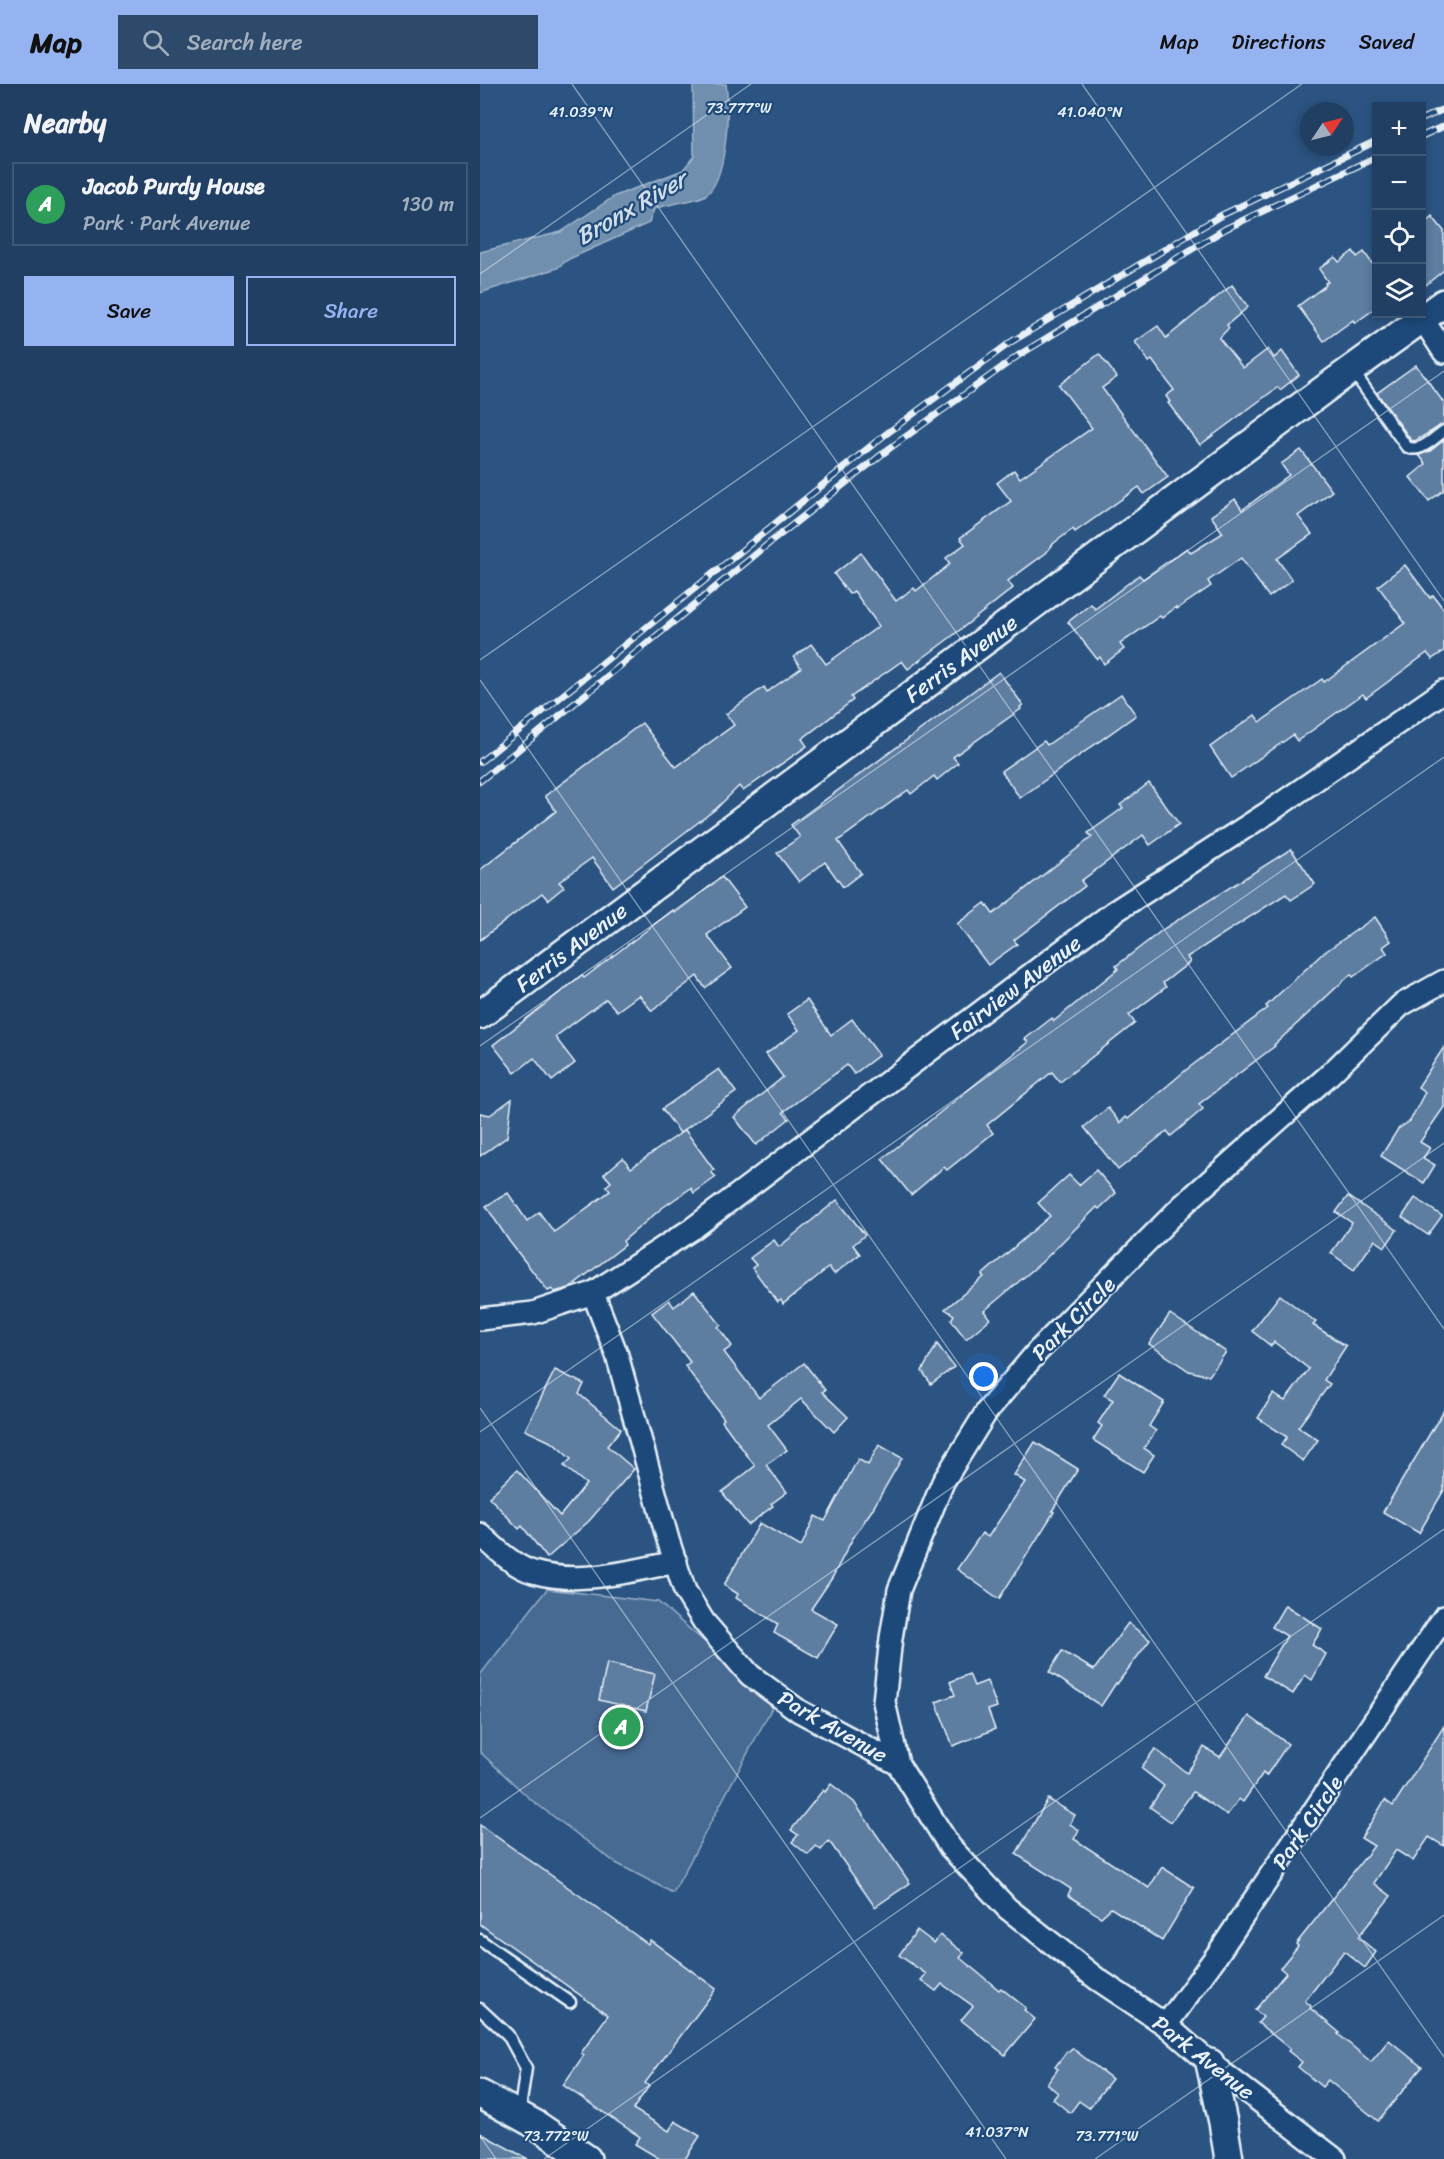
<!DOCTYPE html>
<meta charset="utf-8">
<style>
body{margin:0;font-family:Sriracha,sans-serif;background:#2d4a6b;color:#f1f3f6}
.controls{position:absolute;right:18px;top:18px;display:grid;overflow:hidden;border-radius:0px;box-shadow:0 3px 9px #0003}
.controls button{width:54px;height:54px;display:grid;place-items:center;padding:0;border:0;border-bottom:2px solid #3d5877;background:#203f62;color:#f1f3f6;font:30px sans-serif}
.compass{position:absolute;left:820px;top:18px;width:54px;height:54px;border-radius:50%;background:#203f62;box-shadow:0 3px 9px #0003;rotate:55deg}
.you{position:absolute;left:504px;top:1293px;width:21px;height:21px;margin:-15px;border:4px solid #fff;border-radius:50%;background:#1a73e8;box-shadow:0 0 0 9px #1a73e833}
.badge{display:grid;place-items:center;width:39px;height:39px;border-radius:50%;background:#95b2f1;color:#fff;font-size:20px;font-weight:700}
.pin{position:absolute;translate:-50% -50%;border:3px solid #fff;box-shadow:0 2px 6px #0006}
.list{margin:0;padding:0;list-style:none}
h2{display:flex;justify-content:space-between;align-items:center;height:78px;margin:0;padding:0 24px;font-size:26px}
h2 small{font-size:20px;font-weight:400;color:#a2afbe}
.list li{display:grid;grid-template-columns:39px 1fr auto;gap:18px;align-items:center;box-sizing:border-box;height:84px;margin:0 12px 12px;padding:0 12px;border:2px solid #3d5877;border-radius:0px}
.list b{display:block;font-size:22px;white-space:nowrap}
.list p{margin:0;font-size:20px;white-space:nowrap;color:#a2afbe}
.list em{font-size:20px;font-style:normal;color:#a2afbe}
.actions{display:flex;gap:12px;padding:18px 24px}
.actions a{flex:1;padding:14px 0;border:2px solid #95b2f1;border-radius:0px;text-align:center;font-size:21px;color:#95b2f1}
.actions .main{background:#95b2f1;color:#111}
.icon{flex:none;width:33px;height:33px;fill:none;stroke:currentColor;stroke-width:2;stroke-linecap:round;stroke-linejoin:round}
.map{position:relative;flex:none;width:964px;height:2075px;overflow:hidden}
header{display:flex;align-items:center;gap:36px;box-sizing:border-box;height:84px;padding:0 30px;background:#95b2f1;color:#111}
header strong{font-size:28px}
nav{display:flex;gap:33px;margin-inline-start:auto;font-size:21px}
.search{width:420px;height:54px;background:#2d4a6b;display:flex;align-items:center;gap:15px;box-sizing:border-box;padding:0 21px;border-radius:0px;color:#a2afbe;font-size:22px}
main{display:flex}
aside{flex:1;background:#203f62}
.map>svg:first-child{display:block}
</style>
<header>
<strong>Map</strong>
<div class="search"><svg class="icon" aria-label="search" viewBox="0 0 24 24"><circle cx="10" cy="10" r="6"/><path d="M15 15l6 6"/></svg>Search here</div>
<nav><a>Map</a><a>Directions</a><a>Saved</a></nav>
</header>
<main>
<aside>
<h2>Nearby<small></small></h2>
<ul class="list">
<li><span class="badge" style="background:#2e9e5b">A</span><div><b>Jacob Purdy House</b><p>Park · Park Avenue</p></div><em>130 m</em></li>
</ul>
<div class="actions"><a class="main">Save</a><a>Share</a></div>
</aside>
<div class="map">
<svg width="964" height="2075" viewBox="0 0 964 2075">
<rect width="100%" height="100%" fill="#2b5482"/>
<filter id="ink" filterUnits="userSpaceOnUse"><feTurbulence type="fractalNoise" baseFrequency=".0167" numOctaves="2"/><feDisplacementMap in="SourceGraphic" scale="12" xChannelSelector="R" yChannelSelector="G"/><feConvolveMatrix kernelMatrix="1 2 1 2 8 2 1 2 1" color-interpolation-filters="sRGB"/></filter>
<g filter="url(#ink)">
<polygon fill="#476b93" stroke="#98aec6" stroke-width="1.5" points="67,1505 178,1518 295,1618 193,1809 136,1779 50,1715 0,1668 0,1591"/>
<path fill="#708ead" stroke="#a0b6cb" stroke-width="1.5" d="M213,0H246C250,24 247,100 224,112C212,118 190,119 174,125L169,139L89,175L77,184L0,209V168L81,148L135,112L203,86L214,72Z"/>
<g fill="#5d7da1" stroke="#e8f1f8" stroke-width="1.5">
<polygon points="952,132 964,147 964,186 942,204 942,141"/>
<polygon points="873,167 877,173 884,168 897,186 897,223 875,239 873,236 844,257 818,222 846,201 845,199 848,198 839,185 855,173 859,178"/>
<polygon points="752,201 768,223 747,241 749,244 739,254 763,284 788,265 794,274 802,267 819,291 800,306 798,303 720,361 688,319 690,318 686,312 694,306 672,276 669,278 655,258 678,242 686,254"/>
<polygon points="619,270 637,293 622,304 688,393 664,410 659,403 595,448 593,445 574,459 566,469 528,497 533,504 471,553 428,585 422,577 371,613 373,616 322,655 327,662 263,707 259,702 237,724 133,803 112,774 79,798 84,803 68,816 62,809 0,856 0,786 76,727 65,712 162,639 196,683 254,641 246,630 284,603 287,608 321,584 314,573 331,560 346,580 399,542 374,507 369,510 354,490 381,469 416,517 434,504 436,507 470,480 466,474 485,460 480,454 531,417 517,399 534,386 540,394 612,344 579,301"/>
<polygon points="936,281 964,319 964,340 935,357 931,356 897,309"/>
<polygon points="964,356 964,406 949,417 930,393 946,380 939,371 950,367"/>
<polygon points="821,366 852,407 818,432 832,450 797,475 812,496 789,513 761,474 728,497 731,502 697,525 696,523 682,534 680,532 640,560 644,565 624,580 620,573 617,575 588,538 611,520 615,525 659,491 663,495 707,464 711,469 743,449 731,432 755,415 762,426 809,391 801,380"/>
<polygon points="925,481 950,514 953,511 964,526 964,567 952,575 947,569 886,614 883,610 817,657 813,651 751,694 730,663 775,631 780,638 842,595 844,598 925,539 898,502"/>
<polygon points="519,588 543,621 540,623 541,625 473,673 478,679 457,696 454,692 431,710 428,706 358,757 381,789 363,803 345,778 319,798 297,769 320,753 311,741"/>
<polygon points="641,610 656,631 540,714 521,687 564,657 567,661"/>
<polygon points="669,699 699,740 670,761 663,751 601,797 605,802 534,856 537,860 508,881 477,840 505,819 513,830 612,753 608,749 643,724 640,721"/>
<polygon points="811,765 835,800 811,816 806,810 707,873 710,878 683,899 686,903 649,931 655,939 580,998 572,988 507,1041 513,1049 467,1086 464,1083 431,1111 402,1075 548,958 545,955 572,934 574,937 638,885 636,882 685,844"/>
<polygon points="242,793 265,823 227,851 252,884 225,904 217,892 172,927 159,911 137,927 126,915 75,953 95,979 72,997 54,974 35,989 13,961 102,891 104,894 193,826 195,829"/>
<polygon points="895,833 911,857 903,863 907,869 873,893 871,890 794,961 795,962 719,1020 723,1025 691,1052 687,1047 638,1086 604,1043 628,1024 640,1039 646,1033 648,1035 706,986 788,924 786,922 842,870"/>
<polygon points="327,916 351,951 372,935 399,971 374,990 367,981 303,1028 309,1035 276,1061 254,1033 303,993 286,970 319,946 307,930"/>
<polygon points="964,963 964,1023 940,1058 950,1064 943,1074 955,1081 944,1099 901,1072 918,1045 930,1037 945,1008 938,1003"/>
<polygon points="239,985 256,1008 200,1049 182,1025"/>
<polygon points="32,1015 27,1053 0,1072 0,1029 10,1031"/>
<polygon points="205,1046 234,1086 231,1088 236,1093 214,1109 211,1104 182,1124 143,1157 145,1161 89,1204 74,1208 72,1205 68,1207 29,1157 6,1122 28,1109 47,1137 59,1128 74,1148 130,1107 126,1102 131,1098 124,1090 143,1074 151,1084"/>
<polygon points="616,1086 636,1109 619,1125 617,1123 562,1178 504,1227 510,1235 486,1255 471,1236 474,1231 465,1225 504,1193 502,1191 570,1132 558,1119 589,1091 599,1101"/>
<polygon points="868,1112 917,1146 905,1163 895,1156 874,1186 851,1169 872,1139 856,1128"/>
<polygon points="935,1114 962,1132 948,1151 922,1133"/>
<polygon points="357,1116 385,1151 373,1161 380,1170 354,1190 349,1183 303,1220 301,1216 298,1218 272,1184 276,1181 270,1174 294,1156 299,1163"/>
<polygon points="214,1207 241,1241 238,1243 252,1262 244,1268 279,1314 324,1279 345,1306 342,1308 368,1333 354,1348 321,1315 288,1341 307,1366 286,1381 307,1408 291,1420 293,1422 268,1441 242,1408 275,1382 242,1337 244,1335 205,1282 210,1278 172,1229 189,1216 194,1223"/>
<polygon points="800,1211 836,1238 833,1241 866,1262 844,1296 850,1300 818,1343 838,1356 823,1377 801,1361 807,1353 778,1334 793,1310 805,1317 829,1285 794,1258 791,1262 772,1247"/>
<polygon points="690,1230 746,1268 729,1292 709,1287 669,1260"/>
<polygon points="457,1260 474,1283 451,1300 442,1287"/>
<polygon points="75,1286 104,1300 99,1310 141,1345 127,1362 154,1385 109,1437 67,1474 42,1442 39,1445 9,1413 37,1386 80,1432 106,1400 84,1382 91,1375 73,1359 45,1346"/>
<polygon points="639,1289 684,1318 669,1342 676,1347 664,1364 674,1371 663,1388 613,1356 622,1342 618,1339 633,1316 624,1311"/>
<polygon points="964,1326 964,1406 939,1449 903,1428"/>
<polygon points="555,1358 598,1385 572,1427 574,1428 519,1515 477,1485 502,1449 508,1453 545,1398 534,1391"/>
<polygon points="399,1361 422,1374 392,1426 373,1454 352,1494 331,1525 358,1540 338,1574 294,1549 298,1540 256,1514 258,1510 244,1501 280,1439 321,1463 335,1432 345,1437 378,1375 388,1381"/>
<polygon points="805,1521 842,1545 832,1561 846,1570 832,1596 825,1591 813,1610 783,1592 807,1552 792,1543"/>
<polygon points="648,1539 670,1556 637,1600 636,1599 621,1622 569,1588 582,1567 614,1586"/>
<polygon points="127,1579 175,1590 166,1627 119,1616"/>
<polygon points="489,1590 494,1602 507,1597 517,1623 508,1626 515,1645 473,1662 456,1618 475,1611 470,1598"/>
<polygon points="769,1632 808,1660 786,1692 783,1689 763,1718 759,1715 747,1731 713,1708 691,1738 670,1723 684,1702 661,1684 675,1665 707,1689 724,1663 740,1673"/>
<polygon points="964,1642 964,1762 949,1753 933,1777 916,1766 894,1799 911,1812 878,1853 896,1868 885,1884 864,1867 825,1917 831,1922 830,1924 860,1949 858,1950 891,1978 909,1956 942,1983 898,2037 848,1996 842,2003 818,1983 822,1978 808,1967 810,1965 778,1939 783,1933 775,1926 806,1889 800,1884 818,1862 816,1860 894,1762 881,1754 905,1716 913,1722"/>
<polygon points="351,1700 374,1718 430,1799 395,1823 349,1757 341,1766 336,1762 328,1771 312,1758 318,1751 311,1746 343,1706 345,1708"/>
<polygon points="568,1715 595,1731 590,1740 599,1746 594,1755 669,1804 682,1783 714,1804 682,1857 631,1824 621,1833 588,1811 591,1805 536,1770"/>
<polygon points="0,1741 168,1860 170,1856 236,1905 165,1999 169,2002 153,2025 189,2047 195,2037 220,2052 205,2075 180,2075 155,2060 160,2053 83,2001 104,1971 101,1969 128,1931 0,1840"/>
<polygon points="437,1846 454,1859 460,1851 484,1869 480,1874 519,1906 521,1904 546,1924 544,1926 555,1935 525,1971 481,1936 493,1922 462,1900 456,1907 441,1896 446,1890 419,1871"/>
<polygon points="592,1964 632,1995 609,2024 599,2017 590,2029 573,2015 578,2009 567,2000 578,1985 575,1983 587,1967 589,1968"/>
<polygon points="0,2049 48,2075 0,2075"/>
</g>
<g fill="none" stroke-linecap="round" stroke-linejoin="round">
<g stroke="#e8f1f8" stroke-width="15">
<g id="service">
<path d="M872,286L926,362C939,371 954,354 964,347"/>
<polyline points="0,1856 90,1918"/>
<polyline points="0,1925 28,1951 46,1984 39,2031"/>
</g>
</g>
<g stroke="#e8f1f8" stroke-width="26">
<g id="minor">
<polyline points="942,234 964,268"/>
<polyline points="113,1209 137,1271 188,1456 205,1507 224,1538 270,1591 319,1627 418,1680 470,1763 527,1824 617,1895 686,1941 730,1979 855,2075"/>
<polyline points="0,1235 53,1229 113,1209 212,1145 634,828 789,728 964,607"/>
<path d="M0,1450C14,1463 34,1483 53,1488C100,1502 149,1487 196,1478"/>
<polyline points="418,1680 404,1618 411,1554 419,1506 463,1398 507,1327 558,1267 704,1120 849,991 921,921 964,897"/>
<polyline points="686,1941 737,1871 964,1533"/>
</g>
</g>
<g stroke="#e8f1f8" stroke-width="32">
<g id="tertiary">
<polyline points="0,931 850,301 964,219"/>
<polyline points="730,1979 743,2038 749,2075"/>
<polyline points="0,2010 55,2040 107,2075"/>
</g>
</g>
<use href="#service" stroke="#1f4a7a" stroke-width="10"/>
<use href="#minor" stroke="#1f4a7a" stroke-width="21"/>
<use href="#tertiary" stroke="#1f4a7a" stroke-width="27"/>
<g stroke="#e8f1f8" stroke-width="7">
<g id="rail">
<polyline points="942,35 964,25"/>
<polyline points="942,52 964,42"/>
<polyline points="0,678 402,353 531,258 740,132 896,57"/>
<polyline points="0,697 287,461 410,364 539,271 745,145 896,73"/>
</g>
</g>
<use href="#rail" stroke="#1f4a7a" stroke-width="4.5" stroke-dasharray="14" stroke-linecap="butt"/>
</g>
</g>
<path fill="none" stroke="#e8f1f8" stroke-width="1.5" stroke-opacity="0.45" d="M92,0L964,1245M602,0L964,517M0,190L271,0M0,576L822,0M0,596L964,1973M0,962L964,287M0,1324L526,2075M0,1348L964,673M0,1734L964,1059M0,2052L16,2075M64,2075L964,1445M615,2075L964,1831"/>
<g text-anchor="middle" stroke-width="4.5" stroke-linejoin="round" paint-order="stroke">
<g font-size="22" fill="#e8f1f8" stroke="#1f4a7a">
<text transform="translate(481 574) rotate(-36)" y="8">Ferris Avenue</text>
<text transform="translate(91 863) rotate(-37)" y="8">Ferris Avenue</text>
<text transform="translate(535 903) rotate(-37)" y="8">Fairview Avenue</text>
<text transform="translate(593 1234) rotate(-45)" y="8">Park Circle</text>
<text transform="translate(353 1642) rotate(30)" y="8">Park Avenue</text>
<text transform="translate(827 1738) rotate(-56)" y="8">Park Circle</text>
<text transform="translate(724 1973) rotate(38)" y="8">Park Avenue</text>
</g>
<g font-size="24" font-style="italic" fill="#d0dde9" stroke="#1f4a7a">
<text transform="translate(151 124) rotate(-30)" y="8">Bronx River</text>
</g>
</g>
<g font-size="15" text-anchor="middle" fill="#e8f1f8" stroke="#1f4a7a" stroke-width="4.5" stroke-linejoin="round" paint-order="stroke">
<text x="259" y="29">73.777°W</text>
<text x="101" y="33">41.039°N</text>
<text x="610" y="33">41.040°N</text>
<text x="517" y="2053">41.037°N</text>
<text x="76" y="2057">73.772°W</text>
<text x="627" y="2057">73.771°W</text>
</g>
</svg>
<div class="controls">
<button>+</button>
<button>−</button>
<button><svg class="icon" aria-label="locate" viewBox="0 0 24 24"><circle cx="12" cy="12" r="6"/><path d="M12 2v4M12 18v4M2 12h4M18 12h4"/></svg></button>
<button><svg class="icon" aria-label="layers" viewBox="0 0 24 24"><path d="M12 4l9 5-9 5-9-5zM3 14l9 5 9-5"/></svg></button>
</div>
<svg class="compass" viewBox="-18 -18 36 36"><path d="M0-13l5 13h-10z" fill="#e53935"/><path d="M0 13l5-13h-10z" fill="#a2afbe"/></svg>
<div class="you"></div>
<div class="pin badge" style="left:141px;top:1643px;background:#2e9e5b">A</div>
</div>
</main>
